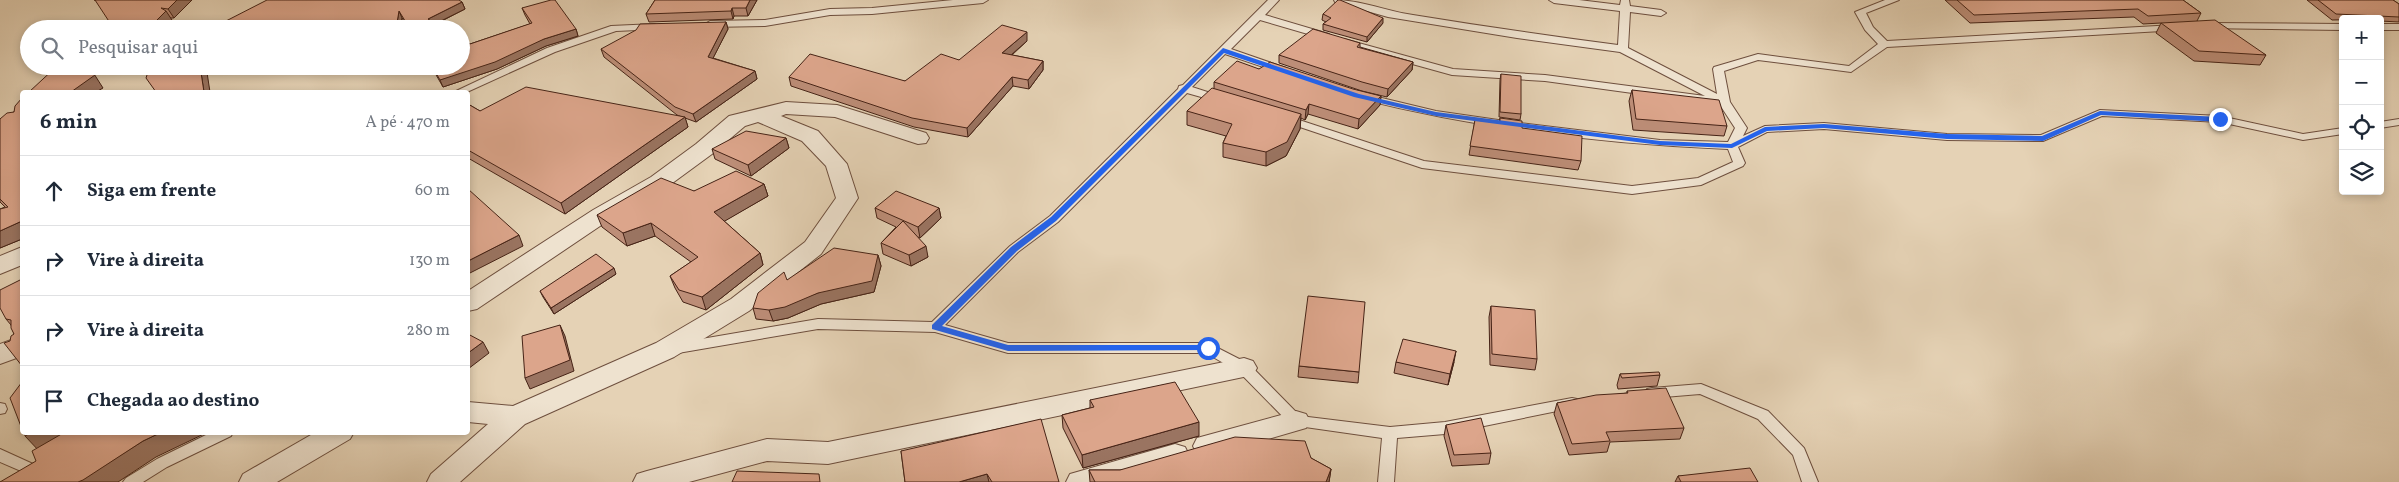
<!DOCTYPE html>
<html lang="pt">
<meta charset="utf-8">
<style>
body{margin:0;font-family:Vollkorn,serif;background:#f2f2f3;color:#1f2937}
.controls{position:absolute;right:15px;top:15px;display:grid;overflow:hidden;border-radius:5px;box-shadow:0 2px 8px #0003}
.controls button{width:45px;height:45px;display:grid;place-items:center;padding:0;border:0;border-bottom:1px solid #e0e1e3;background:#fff;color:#1f2937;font:25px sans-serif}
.stop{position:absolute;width:15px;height:15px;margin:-11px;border:4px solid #2563eb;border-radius:50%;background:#fff}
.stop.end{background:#2563eb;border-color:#fff;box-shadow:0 1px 5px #0008}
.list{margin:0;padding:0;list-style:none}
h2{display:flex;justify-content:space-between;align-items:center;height:65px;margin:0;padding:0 20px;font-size:21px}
h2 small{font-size:16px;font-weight:400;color:#747a83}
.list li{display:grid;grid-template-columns:32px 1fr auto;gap:15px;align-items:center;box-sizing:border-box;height:70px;padding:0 20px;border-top:1px solid #e0e1e3}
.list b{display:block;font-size:19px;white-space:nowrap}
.list em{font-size:16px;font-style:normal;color:#747a83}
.icon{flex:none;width:28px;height:28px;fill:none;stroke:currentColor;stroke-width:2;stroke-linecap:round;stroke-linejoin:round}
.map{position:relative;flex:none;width:2399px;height:482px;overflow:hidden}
.search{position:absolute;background:#fff;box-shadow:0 2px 8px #0003;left:20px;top:20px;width:450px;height:55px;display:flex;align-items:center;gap:12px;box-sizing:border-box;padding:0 18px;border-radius:28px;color:#747a83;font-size:19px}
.panel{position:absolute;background:#fff;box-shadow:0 2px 8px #0003;left:20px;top:90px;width:450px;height:345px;border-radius:5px}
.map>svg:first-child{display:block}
</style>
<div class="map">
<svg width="2399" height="482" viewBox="0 0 2399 482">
<rect width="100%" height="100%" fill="#e5d2b5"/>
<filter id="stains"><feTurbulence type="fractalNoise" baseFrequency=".004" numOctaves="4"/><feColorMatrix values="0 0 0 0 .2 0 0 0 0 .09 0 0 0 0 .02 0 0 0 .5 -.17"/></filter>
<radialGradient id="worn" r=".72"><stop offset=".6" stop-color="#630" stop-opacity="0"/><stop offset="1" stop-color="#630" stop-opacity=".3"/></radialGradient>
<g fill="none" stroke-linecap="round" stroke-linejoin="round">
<g stroke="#6e4f3e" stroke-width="2">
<g id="lane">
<polygon points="953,0 988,0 983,3 872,14 830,15 765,26 710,27 705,24 710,21 765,20 830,9 872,8"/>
<polygon points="1268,0 1279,0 1265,15 1329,34 1330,36 1325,39 1260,20 1231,49 1286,68 1286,72 1278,72 1225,54 1192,87 1223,97 1224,99 1223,101 1219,102 1187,93 1058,222 1018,252 945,325 1008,343 1208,343 1249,364 1300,416 1390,427 1445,422 1572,398 1577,399 1579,403 1577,407 1445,434 1397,438 1394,482 1378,482 1382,438 1291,425 1239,372 1206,353 1008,353 935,332 818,329 678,353 673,351 671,348 673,345 678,343 818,319 932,322 1010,246 1050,216 1178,89 1179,86 1183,85"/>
<path d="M1334,0C1361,0 1386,11 1413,15C1481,26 1549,36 1618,45L1620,11L1554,3L1549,0H1579L1620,5L1621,0H1629L1630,6L1661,10L1666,13L1661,16L1630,12L1628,48L1717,94L1713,69L1714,67L1758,54L1849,66L1878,44L1865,30L1855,12L1885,0H1899L1866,13L1873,27L1887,41L2175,25L2179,26V30L1887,47L1851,72L1758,60L1724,71L1730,102L1747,128L1743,136L1765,126L1824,123L1947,134L2041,135L2100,110L2220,116L2303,134L2343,128V134L2303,140L2220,122L2102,116L2043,141L1947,140L1824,129L1767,132L1738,147L1745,163L1743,166L1701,185L1632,194L1422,168L1282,121L1280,119L1286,116L1290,117L1424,161L1632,186L1698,178L1733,162L1728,149C1605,144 1480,129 1361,99L1360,97L1365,94L1436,111L1519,123L1660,140L1728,142L1735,128L1720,105L1545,81L1452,75L1340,44L1339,42L1344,39L1453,69L1545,75L1705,96L1620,52L1517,38L1388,17L1335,2Z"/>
<polygon points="2207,23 2343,24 2343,30 2203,28 2202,26"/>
<polygon points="655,24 660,27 659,29 616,31 555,52 467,92 454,92 547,48 611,26"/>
<rect x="2380" y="24" width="19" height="6"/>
<polygon points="2399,119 2399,125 2380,128 2380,122"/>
<polygon points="1701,384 1768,411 1804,448 1818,482 1802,482 1793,455 1758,419 1700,394 1652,398 1647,397 1645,393 1647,389 1652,388"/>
<polygon points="0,403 5,404 7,409 5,413 0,414"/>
<polygon points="212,432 233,432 231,436 167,467 143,482 123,482 126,478 157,459"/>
<polygon points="0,449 33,464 35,468 33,472 28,474 0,462"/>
</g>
</g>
<g stroke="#6e4f3e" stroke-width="2">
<g id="street">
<polygon points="786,102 837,105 926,133 929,138 926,143 918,144 835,117 786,114 781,116 818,131 847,164 858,198 821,254 749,311 674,357 525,424 460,482 427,482 431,474 488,424 468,422 468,402 513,406 656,343 731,299 805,242 836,198 826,166 802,141 758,122 745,126 712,154 667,187 609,220 477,309 468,311 468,291 593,210 651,177 696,144 729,116"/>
<polygon points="22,247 22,265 0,274 0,256"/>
<polygon points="22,336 22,356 0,364 0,344"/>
<polygon points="1244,358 1253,361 1257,368 1253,375 828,464 767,461 689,482 633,482 637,474 647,471 767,439 828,442"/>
<polygon points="1296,411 1306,414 1310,421 1306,428 1207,457 1197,454 1193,446 1197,438"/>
<polygon points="316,432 354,432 350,439 277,482 239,482 243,474"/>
<polygon points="1175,444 1185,447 1189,455 1185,463 1119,482 1066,482 1070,474"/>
</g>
</g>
<use href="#lane" fill="#eee2cf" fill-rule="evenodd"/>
<use href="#street" fill="#eee2cf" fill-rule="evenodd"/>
</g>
<g fill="#bd8e78" stroke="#462316">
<polygon points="94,0 192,0 174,18 170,18 172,20"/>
<polygon points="655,0 757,0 748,16 734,16 733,19 649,22 646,14"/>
<polygon points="1945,0 2183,0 2201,13 2197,21 2266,55 2260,65 2194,61 2156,33 2161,23 2143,24 2134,17 1970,23"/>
<polygon points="2307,0 2393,0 2399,4 2399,22 2380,21 2380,19 2332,20"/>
<polygon points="462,2 465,9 436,24 444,29 409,29 402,18 400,29 228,29 224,22"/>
<polygon points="522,8 576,29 578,36 546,46 497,69 443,87 431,66 461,66 470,44 530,24 525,15"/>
<polygon points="1323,14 1383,23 1367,42 1323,30 1323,24 1326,22 1322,20"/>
<polygon points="726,22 728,29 713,58 755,71 757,79 696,122 685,118 688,127 565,214 468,158 468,104 480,111 682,117 677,115 604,57 601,49"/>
<polygon points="1027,41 1012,55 1043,61 1043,70 1029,89 1013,86 968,137 914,127 791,86 789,77 905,81 959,60"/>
<polygon points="1360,43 1360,47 1413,62 1412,70 1387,97 1362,91 1279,63 1279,55"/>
<polygon points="1259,69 1381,96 1380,105 1358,129 1308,114 1305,120 1301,118 1300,129 1286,156 1266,166 1223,157 1223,143 1226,136 1187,125 1187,111 1214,89 1214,82"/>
<polygon points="1501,74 1521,114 1520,120 1499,117 1500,80"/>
<polygon points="1632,90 1727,126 1724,136 1633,130 1629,101"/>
<polygon points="22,98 22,239 0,248 0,209 5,207 0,202 0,119 14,112"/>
<polygon points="1500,118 1522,128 1581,161 1578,170 1469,155 1475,120 1499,123"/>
<polygon points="786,138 789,148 751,176 715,159 712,149"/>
<polygon points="764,184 768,196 724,221 760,253 763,265 706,310 683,302 675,288 670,276 691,262 655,236 627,246 602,227 597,215 694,191"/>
<polygon points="875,208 939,208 941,218 920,238 918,237 928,257 911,266 883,254 881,243 896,227 877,218"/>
<polygon points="878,255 881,266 874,292 821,304 788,318 773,321 756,319 753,308 787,280"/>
<polygon points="616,274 554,314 543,297 540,291"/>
<polygon points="22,279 22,366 10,341 14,334 11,325 6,319"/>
<polygon points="1491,306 1537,359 1535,370 1490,365 1489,317"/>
<polygon points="1396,362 1454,362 1448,385 1394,373"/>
<polygon points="1299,366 1359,372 1358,383 1298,377"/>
<polygon points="1620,374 1660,375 1657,386 1618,389 1617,385"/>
<polygon points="1627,391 1684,428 1680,439 1610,442 1607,452 1569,455 1554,414 1557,403 1627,393"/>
<polygon points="1090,400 1199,436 1083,468 1063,428 1062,415 1090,408"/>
<polygon points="1446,425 1491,453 1489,464 1452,466 1444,436"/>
<polygon points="901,451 1059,482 905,482"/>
<polygon points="1311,458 1331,469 1329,482 1090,482 1089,470 1120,470"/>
<polygon points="1678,476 1758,482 1675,482"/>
</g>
<g fill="#9a7461" stroke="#462316">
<polygon points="177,0 192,0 174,18 168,9"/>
<polygon points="750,0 757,0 748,16 746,8"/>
<polygon points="462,2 465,9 431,26 428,19"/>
<polygon points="732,8 734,16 733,19 731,11"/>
<polygon points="166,11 172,20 163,29 148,29"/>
<polygon points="399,11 402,18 400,29 396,29"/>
<polygon points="1383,18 1383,23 1367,42 1367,37"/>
<polygon points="726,22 728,29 710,64 708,57"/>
<polygon points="576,29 578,36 546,46 497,69 443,87 440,80 544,39"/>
<polygon points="1027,32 1027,41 1003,62 1002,53"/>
<polygon points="1043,61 1043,70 1029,89 1028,80"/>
<polygon points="1413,62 1412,70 1387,97 1388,89"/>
<polygon points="89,66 103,88 96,92 71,92"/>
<polygon points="200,66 206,66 210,92 204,92"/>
<polygon points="755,71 757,79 696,122 693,114"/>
<polygon points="1012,77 1013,86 968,137 967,128"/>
<polygon points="1381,96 1380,105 1358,129 1359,119"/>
<polygon points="1309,104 1308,114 1305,120 1306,110"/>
<polygon points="1301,114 1300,129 1286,156 1266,166 1266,152"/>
<polygon points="685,117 688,127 565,214 561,203"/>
<polygon points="786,138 789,148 751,176 748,165"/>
<polygon points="764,184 768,196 718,225 714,212"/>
<polygon points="939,208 941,218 920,238 918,227"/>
<polygon points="22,221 22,239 0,248 0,231"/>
<polygon points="651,223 655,236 627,246 623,233"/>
<polygon points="519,235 523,246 468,274 468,261"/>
<polygon points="926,246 928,257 911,266 909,255"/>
<polygon points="760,253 763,265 706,310 702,297"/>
<polygon points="878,255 881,266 874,292 821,304 788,318 773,321 769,310 818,293"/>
<polygon points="614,268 616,274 554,314 551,308"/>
<polygon points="560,325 565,336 574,371 530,389 525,378"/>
<polygon points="483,342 489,353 468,369 468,353"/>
<polygon points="1456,351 1454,362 1448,385 1450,374"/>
<polygon points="1199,422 1199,436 1083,468 1082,455"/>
<polygon points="32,432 75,432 40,452 25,436"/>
<polygon points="162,432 208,432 156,457 118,482 78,482 143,441"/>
<polygon points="1331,469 1329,482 1326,482"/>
<polygon points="987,474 989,482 959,482"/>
</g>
<g fill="#dca58b" stroke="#462316">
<polygon points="95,0 177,0 168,9 161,8 166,11 148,29 114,29"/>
<polygon points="267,0 459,0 462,2 428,19 444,29 410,29 399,11 396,29 317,29 316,27 314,29 259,29 224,22"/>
<polygon points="551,0 555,0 576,29 544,39 495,62 440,80 432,66 461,66 461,39 470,44 532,23 522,8"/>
<polygon points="655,0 750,0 746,8 732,8 731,11 646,14"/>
<polygon points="1338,0 1340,0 1383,18 1367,37 1323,24 1331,18 1323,14"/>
<polygon points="1957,0 2183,0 2201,13 2148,16 2138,9 1974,15"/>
<polygon points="2318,0 2393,0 2399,4 2399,17 2336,14"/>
<polygon points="2215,20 2266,55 2199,51 2161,23"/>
<polygon points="726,22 708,57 755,71 693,114 675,107 601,49 636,30 640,24"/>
<polygon points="1002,25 1027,32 1002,53 1043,61 1028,80 1012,77 967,128 912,118 789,77 810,54 905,81 941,54 959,60"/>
<polygon points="1313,29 1360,43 1357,47 1413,62 1388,89 1362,82 1279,55"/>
<polygon points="1237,61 1259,69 1270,62 1353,89 1381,96 1359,119 1309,104 1306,110 1214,82"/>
<polygon points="57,66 89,66 95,75 71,92 29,92"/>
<polygon points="150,66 200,66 204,92 156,92 146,78"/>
<polygon points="1501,74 1521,76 1521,114 1500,112"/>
<polygon points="526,87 685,117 561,203 468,150 468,104 480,111"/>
<polygon points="1212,88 1301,114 1287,142 1266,152 1223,143 1232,124 1187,111"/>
<polygon points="1632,90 1719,100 1727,126 1636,119"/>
<polygon points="22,98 22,221 0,231 0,209 8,207 0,199 0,119 7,113 14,112 15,106"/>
<polygon points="1500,118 1522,121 1522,128 1582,136 1581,161 1470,146 1475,120 1500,123"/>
<polygon points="746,131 786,138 748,165 712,149"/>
<polygon points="736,171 764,184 714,212 760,253 702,297 679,290 670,276 698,257 651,223 623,233 597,215 661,178 694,191"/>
<polygon points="468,189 519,235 468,261"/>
<polygon points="896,191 939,208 918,227 875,208"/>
<polygon points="903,221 926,246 909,255 881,243"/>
<polygon points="834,248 878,255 872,281 818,293 785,307 769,310 753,308 758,293 784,272 787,280"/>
<polygon points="596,254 614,268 551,308 540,291"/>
<polygon points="22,279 22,366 4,343 10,341 11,336 14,334 11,328 11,320 6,319 0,308 0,290"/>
<polygon points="1308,296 1365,302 1359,372 1299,366"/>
<polygon points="1491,306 1535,310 1537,359 1492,354"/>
<polygon points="560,325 570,360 525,378 522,336"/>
<polygon points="468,334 483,342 468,353"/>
<polygon points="1403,339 1456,351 1450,374 1396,362"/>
<polygon points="1659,372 1660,375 1622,378 1620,374"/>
<polygon points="22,382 22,429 10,398"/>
<polygon points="1175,382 1199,422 1082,455 1062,415 1094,407 1090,400"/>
<polygon points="1666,388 1684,428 1606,432 1610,441 1572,444 1557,403 1596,395 1628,393 1627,391"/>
<polygon points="1481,418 1491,453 1454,455 1446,425"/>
<polygon points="1041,419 1059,482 992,482 987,474 959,482 905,482 901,451"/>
<polygon points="24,432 32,432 25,436"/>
<polygon points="65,432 162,432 143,441 83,480 78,482 0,482 36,461 32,451"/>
<polygon points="1235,437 1305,441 1311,458 1331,469 1326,482 1095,482 1089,470 1120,470"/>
<polygon points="1750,468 1758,482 1681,482 1678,476"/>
<polygon points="737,471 819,474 820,482 732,482"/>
</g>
<polygon fill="#2563eb" points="1223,48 1359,94 1436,112 1660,141 1731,144 1765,127 1824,124 1947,134 2042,136 2100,111 2220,117 2224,119 2220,122 2101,115 2043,141 1947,139 1824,128 1767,131 1732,148 1660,145 1436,116 1354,97 1224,53 1056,221 1017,251 942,326 1008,345 1208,345 1212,348 1211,350 1008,351 932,329 932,325 1011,247 1051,217"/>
<rect width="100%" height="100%" filter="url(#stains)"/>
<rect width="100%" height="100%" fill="url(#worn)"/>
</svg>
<div class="controls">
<button>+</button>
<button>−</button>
<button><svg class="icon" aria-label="locate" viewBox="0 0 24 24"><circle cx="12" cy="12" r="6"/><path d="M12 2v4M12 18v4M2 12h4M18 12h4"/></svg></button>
<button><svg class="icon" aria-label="layers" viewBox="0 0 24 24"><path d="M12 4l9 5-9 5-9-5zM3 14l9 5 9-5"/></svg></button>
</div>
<div class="stop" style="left:1208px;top:348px"></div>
<div class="stop end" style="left:2220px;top:119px"></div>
<div class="search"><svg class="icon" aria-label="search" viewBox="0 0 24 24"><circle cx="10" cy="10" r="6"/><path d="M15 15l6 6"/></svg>Pesquisar aqui</div>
<section class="panel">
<h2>6 min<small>A pé · 470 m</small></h2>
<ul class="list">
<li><svg class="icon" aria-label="ahead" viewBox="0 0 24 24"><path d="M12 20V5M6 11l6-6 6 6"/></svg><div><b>Siga em frente</b></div><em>60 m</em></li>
<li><svg class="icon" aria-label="right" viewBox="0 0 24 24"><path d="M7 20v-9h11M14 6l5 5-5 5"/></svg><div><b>Vire à direita</b></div><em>130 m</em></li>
<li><svg class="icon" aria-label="right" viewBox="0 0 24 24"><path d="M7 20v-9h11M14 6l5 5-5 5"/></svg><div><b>Vire à direita</b></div><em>280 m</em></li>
<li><svg class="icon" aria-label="arrive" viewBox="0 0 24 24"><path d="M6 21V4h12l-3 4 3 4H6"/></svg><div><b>Chegada ao destino</b></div></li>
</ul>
</section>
</div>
